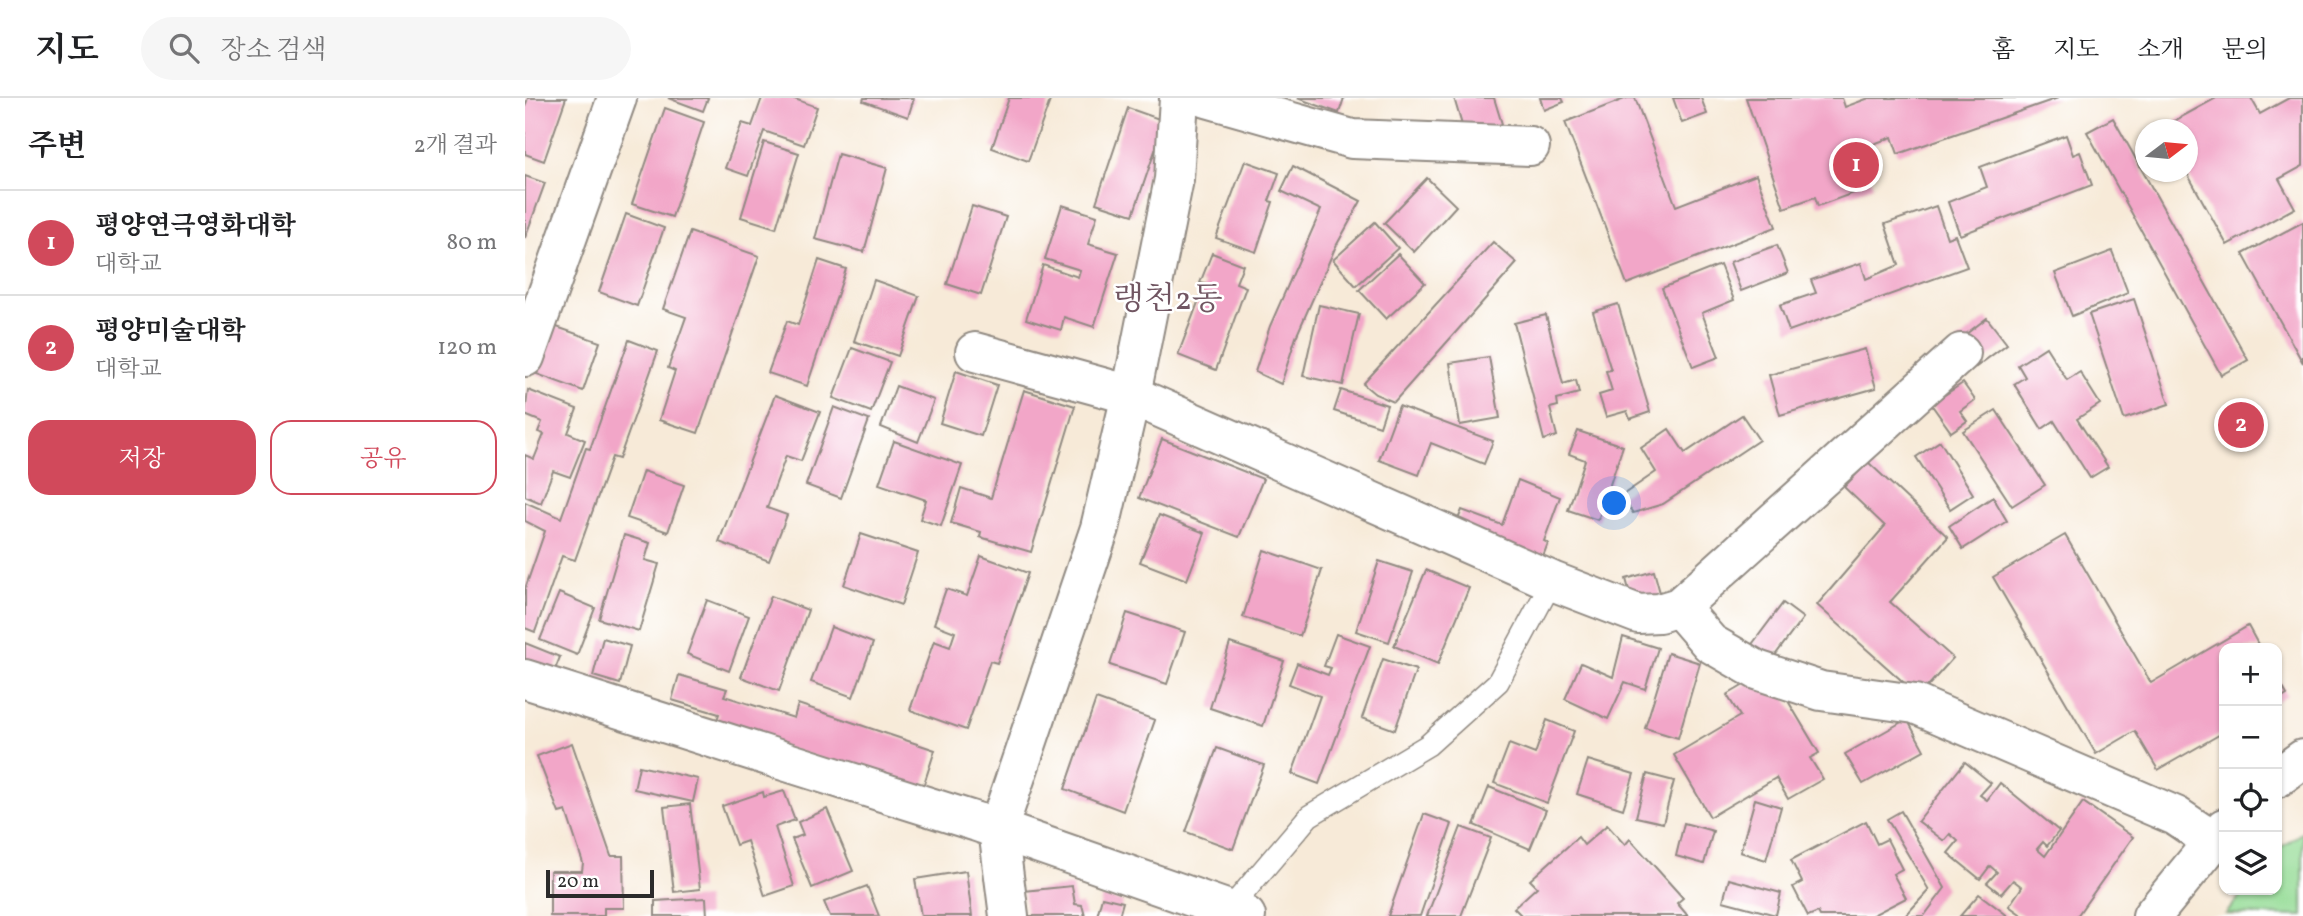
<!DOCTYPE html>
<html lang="ko">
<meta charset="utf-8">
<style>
body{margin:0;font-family:Vollkorn,"Noto Serif KR",serif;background:#f6f6f6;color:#202124}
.controls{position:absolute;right:21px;bottom:21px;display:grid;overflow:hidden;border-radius:14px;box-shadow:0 2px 5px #0004}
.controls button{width:63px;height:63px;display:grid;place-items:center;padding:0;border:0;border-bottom:2px solid #e0e0e0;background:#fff;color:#202124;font:35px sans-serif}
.compass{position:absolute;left:1610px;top:21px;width:63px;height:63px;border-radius:50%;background:#fff;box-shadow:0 2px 5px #0004;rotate:74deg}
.scale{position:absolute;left:21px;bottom:18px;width:108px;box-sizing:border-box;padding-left:7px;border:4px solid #2b2b2b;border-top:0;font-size:19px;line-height:24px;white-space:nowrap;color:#2b2b2b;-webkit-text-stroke:5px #fff;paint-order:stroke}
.you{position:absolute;left:1090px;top:406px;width:24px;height:24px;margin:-18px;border:5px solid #fff;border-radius:50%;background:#1a73e8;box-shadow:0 0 0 10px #1a73e833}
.badge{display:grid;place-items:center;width:46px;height:46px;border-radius:50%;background:#d1495b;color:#fff;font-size:23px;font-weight:700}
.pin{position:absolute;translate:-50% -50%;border:4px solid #fff;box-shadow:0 2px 7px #0006}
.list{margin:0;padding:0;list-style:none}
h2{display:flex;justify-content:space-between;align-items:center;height:91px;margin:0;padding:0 28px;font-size:30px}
h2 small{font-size:23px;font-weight:400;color:#757577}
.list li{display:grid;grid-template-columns:46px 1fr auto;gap:21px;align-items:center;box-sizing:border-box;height:105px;padding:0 28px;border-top:2px solid #e0e0e0}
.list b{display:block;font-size:26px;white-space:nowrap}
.list p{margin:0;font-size:23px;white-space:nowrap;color:#757577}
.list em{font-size:23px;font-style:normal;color:#757577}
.actions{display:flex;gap:14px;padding:21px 28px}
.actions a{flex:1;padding:16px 0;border:2px solid #d1495b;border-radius:21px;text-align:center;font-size:24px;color:#d1495b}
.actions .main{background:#d1495b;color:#fff}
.icon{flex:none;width:38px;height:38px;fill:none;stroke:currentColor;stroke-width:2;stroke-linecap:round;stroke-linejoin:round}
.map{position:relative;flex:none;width:1778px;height:818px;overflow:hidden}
header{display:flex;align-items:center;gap:42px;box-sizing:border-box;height:98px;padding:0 35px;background:#fff;border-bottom:2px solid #e0e0e0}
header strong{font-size:33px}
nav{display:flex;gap:38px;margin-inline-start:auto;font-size:24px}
.search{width:490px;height:63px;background:#f6f6f6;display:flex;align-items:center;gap:18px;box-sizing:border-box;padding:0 24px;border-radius:38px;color:#757577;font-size:26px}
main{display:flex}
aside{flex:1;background:#fff}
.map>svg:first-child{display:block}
</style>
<header>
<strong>지도</strong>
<div class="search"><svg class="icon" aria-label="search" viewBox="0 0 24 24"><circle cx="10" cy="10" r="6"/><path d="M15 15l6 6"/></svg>장소 검색</div>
<nav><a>홈</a><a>지도</a><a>소개</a><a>문의</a></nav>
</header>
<main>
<aside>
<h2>주변<small>2개 결과</small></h2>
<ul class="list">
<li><span class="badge">1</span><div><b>평양연극영화대학</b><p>대학교</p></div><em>80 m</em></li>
<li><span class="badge">2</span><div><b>평양미술대학</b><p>대학교</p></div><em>120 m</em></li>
</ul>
<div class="actions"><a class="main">저장</a><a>공유</a></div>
</aside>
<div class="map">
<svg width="1778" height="818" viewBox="0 0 1778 818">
<rect width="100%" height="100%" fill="#fff"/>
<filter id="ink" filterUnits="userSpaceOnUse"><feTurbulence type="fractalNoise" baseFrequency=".0143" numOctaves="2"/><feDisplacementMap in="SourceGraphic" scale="14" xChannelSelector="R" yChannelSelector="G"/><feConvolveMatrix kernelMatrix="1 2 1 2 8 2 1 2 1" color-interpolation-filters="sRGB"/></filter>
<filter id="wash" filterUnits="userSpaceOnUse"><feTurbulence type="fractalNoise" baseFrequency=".00686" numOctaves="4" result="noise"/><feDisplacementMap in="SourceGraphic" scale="28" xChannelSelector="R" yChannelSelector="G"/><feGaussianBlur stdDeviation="1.57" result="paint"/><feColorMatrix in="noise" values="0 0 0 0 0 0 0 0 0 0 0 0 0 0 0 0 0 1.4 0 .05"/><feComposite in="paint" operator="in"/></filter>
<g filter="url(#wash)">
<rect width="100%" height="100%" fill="#f7ead8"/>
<polygon fill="#95dc96" stroke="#608460" stroke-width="2" points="1778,734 1778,818 1701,816 1720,792 1752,792 1752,752"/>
<g id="blocks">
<g fill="#f2a6c8">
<polygon points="3,0 41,0 19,63 0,56 0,9"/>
<polygon points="143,0 183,0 178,13"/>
<polygon points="237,0 267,0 292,9 279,47 239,33 223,78 200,70 217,25 227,28"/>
<polygon points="339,0 389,0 383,19 338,3"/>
<polygon points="484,0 526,0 503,63 467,50"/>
<polygon points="772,0 819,0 814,15"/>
<polygon points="929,0 969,0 977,26 940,37"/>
<polygon points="1015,0 1037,0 1039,4 1019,12"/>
<polygon points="1102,0 1110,0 1151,108 1231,77 1251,129 1102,186 1040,24"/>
<polygon points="1148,0 1176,0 1182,16 1157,25"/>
<polygon points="1221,0 1317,0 1320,9 1344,0 1533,0 1373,56 1367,39 1335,51 1348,88 1293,108 1290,99 1259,110"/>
<polygon points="1691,0 1726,0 1735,16 1764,0 1778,0 1778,68 1754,81 1770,110 1702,147 1662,75 1662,32 1639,32 1638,29"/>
<polygon points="140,10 179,24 147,119 107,106"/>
<polygon points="603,10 640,23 608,117 571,105"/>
<polygon points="1588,20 1723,262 1696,277 1562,34"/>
<polygon points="1541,37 1548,57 1555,54 1567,87 1435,137 1423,104 1462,89 1455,69"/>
<polygon points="239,44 274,55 251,130 216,119"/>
<polygon points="313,56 362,70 339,154 290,141"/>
<polygon points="720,63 754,75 744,103 748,104 731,154 691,140"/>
<polygon points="768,68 836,103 810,150 771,239 756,286 730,274 745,228 796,112 756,93"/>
<polygon points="0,78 20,85 0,140"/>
<polygon points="902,80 931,108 889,154 859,125"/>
<polygon points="537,107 572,118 563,146 593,155 569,229 539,219 536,232 501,221 518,167 553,179 555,172 520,161"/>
<polygon points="447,108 481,119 456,197 422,186"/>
<polygon points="1411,108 1422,140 1430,137 1442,169 1264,233 1255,207 1291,195 1286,182 1336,165 1341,181 1374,167 1360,126"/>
<polygon points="101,116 139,130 112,208 74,194"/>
<polygon points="850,124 873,150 831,188 808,162"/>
<polygon points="1778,124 1778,265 1718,156"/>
<polygon points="165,134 234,158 173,335 134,322 150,273 143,270 161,219 138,211"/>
<polygon points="968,144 992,165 869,304 850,296 838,286"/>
<polygon points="1252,147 1263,175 1216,193 1205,164"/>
<polygon points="1587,153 1603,195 1547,218 1530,175"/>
<polygon points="687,155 718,167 711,185 721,189 691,272 653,257 680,186 675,185"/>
<polygon points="873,156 900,185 861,221 834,192"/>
<polygon points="294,162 321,171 282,288 243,275 262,223 273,227"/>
<polygon points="1195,167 1209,202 1177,215 1194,259 1168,269 1137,190"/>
<polygon points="349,182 394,198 373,258 329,243"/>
<polygon points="1609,201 1644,306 1599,321 1564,216"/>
<polygon points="1093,206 1125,314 1105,321 1102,313 1081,319 1074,297 1087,293 1081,273 1086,272 1068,214"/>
<polygon points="794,207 834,216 818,287 778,278"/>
<polygon points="1021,217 1038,286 1051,282 1054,295 1032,301 1033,308 1025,310 1032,338 1019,342 989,225"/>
<polygon points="1462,220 1482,246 1451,269 1432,243"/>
<polygon points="26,227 75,244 58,293 9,275"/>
<polygon points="104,242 133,253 94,361 87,359 50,462 37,458 10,534 0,530 0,491 20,433 0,423 0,404 36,420 61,350 65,351"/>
<polygon points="1521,249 1542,282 1555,274 1575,306 1552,321 1583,369 1565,380 1529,323 1517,331 1489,286 1500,279 1493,267"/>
<polygon points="327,250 365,264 346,314 308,300"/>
<polygon points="1340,251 1351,290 1255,317 1244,277"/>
<polygon points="964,259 975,320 935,327 925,265"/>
<polygon points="431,273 472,287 456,338 415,325"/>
<polygon points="1438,285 1450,302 1435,313 1442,323 1426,334 1406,306"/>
<polygon points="371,288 409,302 393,344 356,329"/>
<polygon points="3,292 52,311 43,335 60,342 45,379 28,373 16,405 0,398 0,357 9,361 19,336 13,334 17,324 0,317"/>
<polygon points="499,292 550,308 506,454 455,439 456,434 426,425 436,390 466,400"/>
<polygon points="816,292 862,307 855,328 809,313"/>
<polygon points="250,297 295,314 276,363 261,358 242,410 262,417 244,463 194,444"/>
<polygon points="874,308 968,343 959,366 906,345 894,377 854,362"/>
<polygon points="309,309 344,322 316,400 281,387"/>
<polygon points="1471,312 1520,387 1487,408 1438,333"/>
<polygon points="1217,317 1234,342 1138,406 1108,415 1096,398 1131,374 1116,350 1144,331 1160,355"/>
<polygon points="1053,333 1098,348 1073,422 1043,412 1060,362 1044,356"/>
<polygon points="637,341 738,381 714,439 614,400"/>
<polygon points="369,343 437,367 416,428 395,421 401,402 354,386"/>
<polygon points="1415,343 1448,396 1425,411 1391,359"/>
<polygon points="1343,364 1423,439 1365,504 1428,560 1394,598 1292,507 1360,428 1319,389"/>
<polygon points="118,373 159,387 143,434 102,420"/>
<polygon points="993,382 1035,399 1019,443 1023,445 1015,466 928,433 937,412 977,427"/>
<polygon points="1468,399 1482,423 1438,451 1424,428"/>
<polygon points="634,417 680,435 662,482 615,464"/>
<polygon points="336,436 393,455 376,507 319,487"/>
<polygon points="99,437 125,445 120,462 134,466 114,533 74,521"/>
<polygon points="1540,437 1626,585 1723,528 1735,550 1699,550 1699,634 1633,672 1610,633 1571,656 1468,479"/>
<polygon points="739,452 797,472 775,538 718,519"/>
<polygon points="456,458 503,475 472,565 465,563 441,632 385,612 409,543 425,549 430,534 409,526 421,491 442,498"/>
<polygon points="854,463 888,474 864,544 831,533"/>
<polygon points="901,472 944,490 913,566 869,548"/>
<polygon points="1129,473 1137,502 1109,510 1101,481"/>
<polygon points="34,495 70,510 52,557 15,542"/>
<polygon points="246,498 283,512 254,593 216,579"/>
<polygon points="182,502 224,518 204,573 162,556"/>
<polygon points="1258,505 1278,520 1245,564 1225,549"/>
<polygon points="602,515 660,534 642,586 585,567"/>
<polygon points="306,529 348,545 328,599 286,584"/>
<polygon points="811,536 845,548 794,686 767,676 795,598 764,586 772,565 803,577 806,570 799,568"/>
<polygon points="1098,539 1133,550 1120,591 1100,584 1083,621 1040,601 1056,565 1088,579"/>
<polygon points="78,540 105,548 95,586 68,578"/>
<polygon points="0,545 35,559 27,579 0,568"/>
<polygon points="705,545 759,563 738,628 685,610"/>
<polygon points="1143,555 1175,565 1153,640 1120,630"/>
<polygon points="858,561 891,572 870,632 837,620"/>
<polygon points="154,577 202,591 199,598 269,620 273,606 410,652 397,692 190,628 194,616 147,602"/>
<polygon points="1236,577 1249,598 1257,593 1294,655 1285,660 1298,681 1263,701 1251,680 1185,719 1149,657 1215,618 1202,597"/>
<polygon points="1752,579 1762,597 1752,603"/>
<polygon points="571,601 630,622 598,713 540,691"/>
<polygon points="1382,621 1399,652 1338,686 1320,656"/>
<polygon points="1022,622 1049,633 1022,705 969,685 984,646 1010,656"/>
<polygon points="47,645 86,758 98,758 99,810 79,810 79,818 25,818 25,773 57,773 58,765 41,713 34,715 12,658"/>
<polygon points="692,650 739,667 708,751 661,734"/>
<polygon points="1063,662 1109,676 1098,711 1052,696"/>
<polygon points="1440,664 1466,685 1455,697 1462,702 1475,685 1534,733 1522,748 1518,744 1512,751 1520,758 1558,704 1608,739 1552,818 1498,818 1484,808 1497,789 1488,782 1476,796 1462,785 1472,774 1465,768 1455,781 1423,755 1433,743 1425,736 1419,743 1393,723"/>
<polygon points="114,668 173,681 168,704 109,691"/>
<polygon points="1122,676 1149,683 1138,725 1111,719"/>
<polygon points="964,689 1021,712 1005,751 949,727"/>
<polygon points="259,693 270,722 250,729 269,788 240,798 222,743 211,747 197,708 238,694 239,699"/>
<polygon points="1230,701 1256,709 1241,762 1215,754"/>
<polygon points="165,706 175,791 149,794 139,709"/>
<polygon points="302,711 328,773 287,790 267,741 278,737 273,724"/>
<polygon points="1376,713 1420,790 1399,818 1380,818 1404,792 1362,721"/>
<polygon points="899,716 927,726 895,818 863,818"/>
<polygon points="1341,723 1352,746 1362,741 1377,771 1368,776 1381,800 1346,818 1295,818 1293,814 1283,818 1268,789 1277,784 1266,762"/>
<polygon points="1159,725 1188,733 1179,766 1151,758"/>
<polygon points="1082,727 1100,747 1105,741 1158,800 1152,805 1163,818 997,818 989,810 1012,789 1005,782 1053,739 1059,747"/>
<polygon points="936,729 966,740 936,818 902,818"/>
<polygon points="441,773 447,818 396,818 390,781"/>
<polygon points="1204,781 1256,795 1251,817 1198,803"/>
<polygon points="342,788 354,818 305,818 299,804"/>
<polygon points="547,788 550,806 557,807 560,818 502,818 499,793"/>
<polygon points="1454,796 1483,818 1435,818"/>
<polygon points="577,799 598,804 594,818 572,818"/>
<polygon points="181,800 182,818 130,818 130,803"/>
</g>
</g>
</g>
<g filter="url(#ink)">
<use href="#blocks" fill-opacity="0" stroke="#918a82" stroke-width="2"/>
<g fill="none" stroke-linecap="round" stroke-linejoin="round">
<g stroke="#918a82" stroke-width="24">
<polyline id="service" points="704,812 784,718 903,647 973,584 1027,483"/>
</g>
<g stroke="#918a82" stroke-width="42">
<g id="minor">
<polyline points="682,0 827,41 1005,48"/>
<polyline points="450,254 606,297 1027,483 1113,516 1134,515 1154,509 1436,255"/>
<polyline points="0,259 92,0"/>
<polyline points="1154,509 1185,545 1232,572 1296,593 1390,606 1651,718 1688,743"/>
<polyline points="0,581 452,724 721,818"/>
<polyline points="484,818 473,731 575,430 606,297 649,81 654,0"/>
</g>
</g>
<g stroke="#918a82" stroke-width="42">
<g id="tertiary">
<polyline points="1752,680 1778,661"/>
<polyline points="1627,818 1699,730"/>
</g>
</g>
<use href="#service" stroke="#fff" stroke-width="21"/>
<use href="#minor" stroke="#fff" stroke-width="38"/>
<use href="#tertiary" stroke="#fff" stroke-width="38"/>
</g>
</g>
<g text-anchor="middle" stroke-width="5" stroke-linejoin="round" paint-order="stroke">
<g font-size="32" fill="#715662" stroke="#fff">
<text x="643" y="211">랭천2동</text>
</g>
</g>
</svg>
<div class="controls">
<button>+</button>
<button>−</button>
<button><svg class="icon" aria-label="locate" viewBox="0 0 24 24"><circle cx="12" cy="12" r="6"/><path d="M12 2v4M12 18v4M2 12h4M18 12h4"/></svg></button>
<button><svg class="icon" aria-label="layers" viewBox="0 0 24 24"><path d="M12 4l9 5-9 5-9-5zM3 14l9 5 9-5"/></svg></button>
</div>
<svg class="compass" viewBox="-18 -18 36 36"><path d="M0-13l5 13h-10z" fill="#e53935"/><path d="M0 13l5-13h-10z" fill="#757577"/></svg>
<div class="scale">20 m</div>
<div class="you"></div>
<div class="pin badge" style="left:1331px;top:67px">1</div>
<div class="pin badge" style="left:1716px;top:327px">2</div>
</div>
</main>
